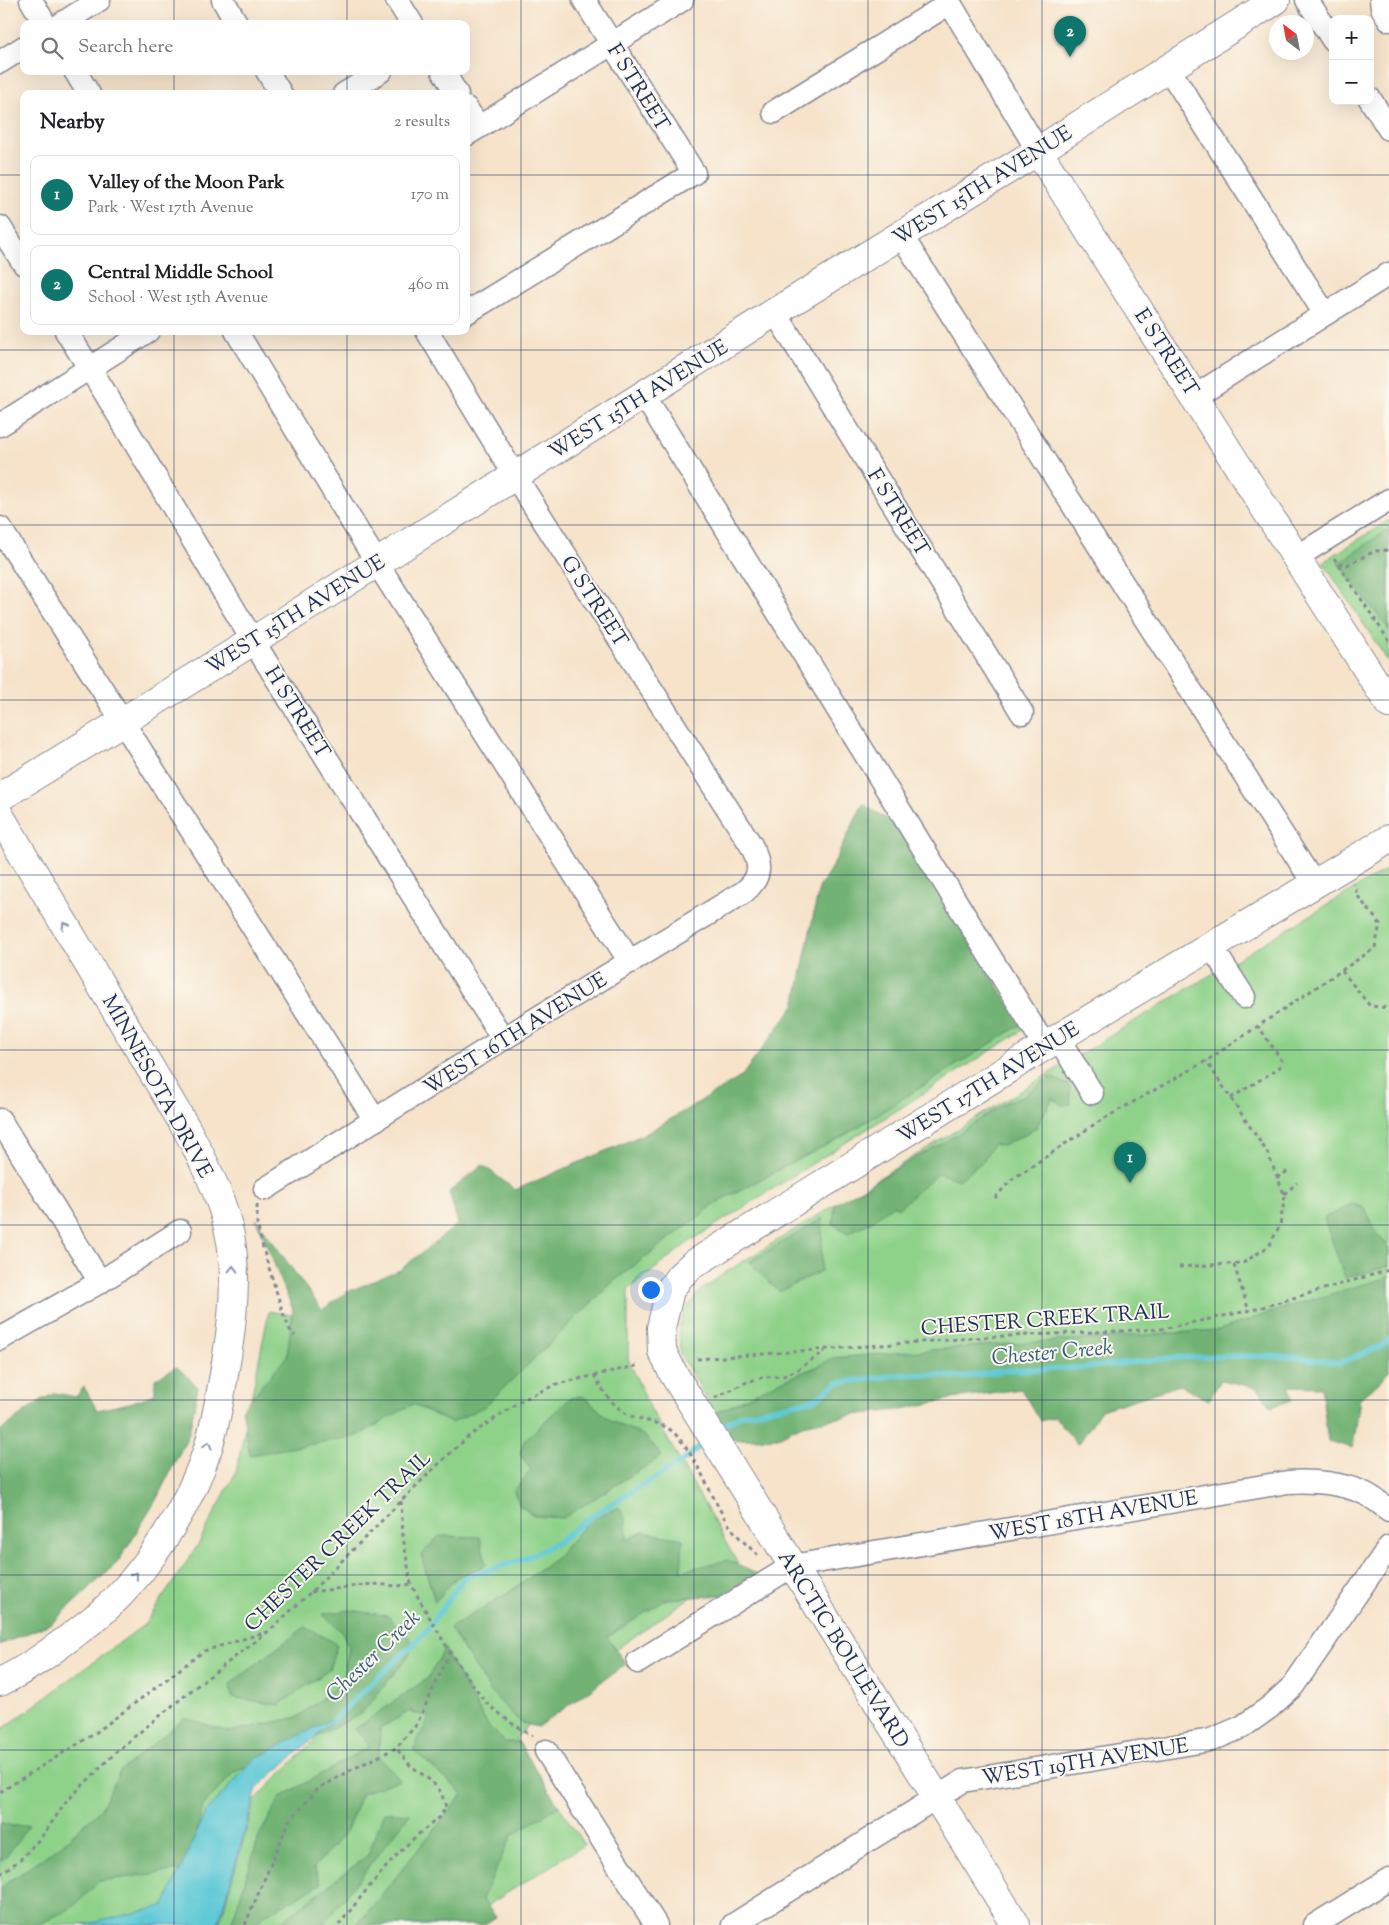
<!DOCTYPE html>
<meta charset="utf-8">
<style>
body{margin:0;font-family:"Sorts Mill Goudy",serif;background:#f2f2f2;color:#202124}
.controls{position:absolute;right:15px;top:15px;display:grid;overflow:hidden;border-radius:10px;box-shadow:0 5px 20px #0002}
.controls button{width:45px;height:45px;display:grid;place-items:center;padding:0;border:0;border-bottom:1px solid #e0e0e0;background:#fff;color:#202124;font:25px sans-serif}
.compass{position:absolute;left:1269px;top:15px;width:45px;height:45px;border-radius:50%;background:#fff;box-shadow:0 5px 20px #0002;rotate:328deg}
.you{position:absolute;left:650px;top:1289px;width:18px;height:18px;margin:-12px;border:4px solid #fff;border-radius:50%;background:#1a73e8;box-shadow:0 0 0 8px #1a73e833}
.badge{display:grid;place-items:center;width:32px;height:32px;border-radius:50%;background:#0f766e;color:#fff;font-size:16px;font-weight:700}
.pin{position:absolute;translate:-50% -41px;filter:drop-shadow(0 1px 2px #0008)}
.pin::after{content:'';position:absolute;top:26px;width:18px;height:15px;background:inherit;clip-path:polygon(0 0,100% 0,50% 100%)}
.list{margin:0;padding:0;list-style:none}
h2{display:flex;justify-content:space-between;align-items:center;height:65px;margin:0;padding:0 20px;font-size:21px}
h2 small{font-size:16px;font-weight:400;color:#757577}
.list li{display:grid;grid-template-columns:32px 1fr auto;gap:15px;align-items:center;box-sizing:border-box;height:80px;margin:0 10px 10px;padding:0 10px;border:1px solid #e0e0e0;border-radius:10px}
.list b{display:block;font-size:19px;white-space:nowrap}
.list p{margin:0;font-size:16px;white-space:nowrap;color:#757577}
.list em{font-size:16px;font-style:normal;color:#757577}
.icon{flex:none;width:28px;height:28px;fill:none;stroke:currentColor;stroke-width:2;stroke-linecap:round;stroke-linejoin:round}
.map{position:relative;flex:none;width:1389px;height:1925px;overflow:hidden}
.search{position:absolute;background:#fff;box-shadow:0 5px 20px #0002;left:20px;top:20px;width:450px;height:55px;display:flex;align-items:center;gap:12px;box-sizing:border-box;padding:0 18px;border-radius:10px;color:#757577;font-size:19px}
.panel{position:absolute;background:#fff;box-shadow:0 5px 20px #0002;left:20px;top:90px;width:450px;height:245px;border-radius:10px}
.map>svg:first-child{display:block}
</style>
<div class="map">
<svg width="1389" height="1925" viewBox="0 0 1389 1925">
<rect width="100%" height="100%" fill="#fbf7ec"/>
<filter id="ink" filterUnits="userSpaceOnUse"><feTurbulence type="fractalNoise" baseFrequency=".02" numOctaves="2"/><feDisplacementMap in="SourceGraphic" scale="10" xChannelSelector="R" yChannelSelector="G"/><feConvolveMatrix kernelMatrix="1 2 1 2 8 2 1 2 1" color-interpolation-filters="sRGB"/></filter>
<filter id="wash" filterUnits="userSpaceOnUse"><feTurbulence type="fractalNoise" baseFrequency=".0096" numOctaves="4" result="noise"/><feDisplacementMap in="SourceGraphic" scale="20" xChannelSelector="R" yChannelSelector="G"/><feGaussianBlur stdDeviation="1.12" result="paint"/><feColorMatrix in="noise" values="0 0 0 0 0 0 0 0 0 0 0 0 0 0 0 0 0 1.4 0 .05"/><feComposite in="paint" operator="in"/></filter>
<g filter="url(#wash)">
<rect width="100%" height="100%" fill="#f6e3ca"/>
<g fill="#8ed189" stroke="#548074">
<polygon points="1389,520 1389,663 1323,562"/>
<polygon points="834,863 1025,1029 689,1242 628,1290 628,1359 649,1406 738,1564 574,1679 516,1738 584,1845 456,1925 219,1925 255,1800 337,1717 254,1759 156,1925 0,1925 0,1731 145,1624 198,1545 236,1472 269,1311 319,1320 810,1041"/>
<polygon points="1389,868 1389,1340 1238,1356 723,1425 680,1354 679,1326 686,1310 699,1292 726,1272 1149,1012"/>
</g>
<g fill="#72b375" stroke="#46716a">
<polygon points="1389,529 1389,630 1338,563"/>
<polygon points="863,804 898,826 1022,1024 840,1138 719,1201 614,1281 485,1406 451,1423 413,1404 357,1436 250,1455 242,1409 287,1356 293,1310 256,1219 322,1310 347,1292 400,1270 458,1224 449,1192 483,1165 515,1190 647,1133 741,1077 795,1005 819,888 834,863"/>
<polygon points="1050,1077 1069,1085 1071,1104 1062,1105 1053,1098 1035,1129 1003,1146 993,1144 983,1161 959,1180 938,1173 899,1208 892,1205 871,1222 848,1233 833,1224 835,1204 956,1135 1007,1102 1022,1097"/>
<polygon points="1351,1204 1365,1208 1378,1235 1389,1247 1389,1266 1345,1278 1324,1218"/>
<polygon points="823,1218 821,1271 779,1292 749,1262"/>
<polygon points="1389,1277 1389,1371 1381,1381 1360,1398 1353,1448 1328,1441 1321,1387 1289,1386 1292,1400 1271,1407 1258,1388 1221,1380 1209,1400 1180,1385 1101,1410 1078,1445 1055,1417 1040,1421 1021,1389 960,1397 898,1410 853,1415 802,1425 776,1438 730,1440 716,1413 774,1384 821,1365 832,1358 993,1345 1219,1330 1290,1306"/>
<polygon points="177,1367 198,1387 189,1434 155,1502 118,1562 52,1623 0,1645 0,1431 40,1401 55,1393 76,1397 84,1387 97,1410 130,1403 155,1394 155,1379"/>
<polygon points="583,1396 611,1421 645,1436 662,1456 563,1518 535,1516 520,1506 514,1491 531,1470 520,1454 524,1441 570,1398"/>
<polygon points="619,1507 626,1520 627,1540 643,1532 683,1539 681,1571 727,1560 759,1575 722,1595 667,1599 607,1637 626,1664 538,1727 521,1723 491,1692 450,1628 505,1595 555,1559 590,1519"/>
<polygon points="439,1536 480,1537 486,1565 457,1577 435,1602 421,1555"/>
<polygon points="350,1610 388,1616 411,1639 410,1654 361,1714 276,1757 234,1772 203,1806 188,1869 100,1881 73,1907 38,1925 0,1925 0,1888 60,1846 101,1809 120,1771 185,1718 229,1732 298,1717 342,1682 349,1648 342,1632 322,1614"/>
<polygon points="305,1627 337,1644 329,1670 279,1705 232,1697 230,1684"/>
<polygon points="445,1648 448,1657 487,1724 505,1742 518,1742 559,1806 512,1835 482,1899 496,1917 483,1925 357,1925 463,1794 413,1750 430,1716 411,1713 412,1710 380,1728 379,1757 400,1780 362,1793 346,1832 314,1867 321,1884 265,1915 253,1925 231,1925 260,1834 281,1797 370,1746 355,1729 428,1678"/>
<polygon points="384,1812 410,1814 323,1925 277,1925 368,1855"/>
<polygon points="0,1822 12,1826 29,1825 6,1857 0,1861"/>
</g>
<polygon fill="#5ec9d6" stroke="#3c7c9a" points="339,1715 257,1788 218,1925 83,1925 164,1906 206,1812 254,1759"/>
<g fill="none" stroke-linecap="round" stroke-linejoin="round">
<g stroke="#5ec9d6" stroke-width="5.5">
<polyline points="723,1425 741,1415 816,1399 837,1383 907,1374 963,1377 1010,1370 1085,1368 1170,1358 1238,1356 1293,1357 1340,1363 1382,1346 1389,1340"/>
<polyline points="333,1720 424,1634 464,1578 524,1559 558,1542 592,1516 683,1461 699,1447"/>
</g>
</g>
</g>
<g filter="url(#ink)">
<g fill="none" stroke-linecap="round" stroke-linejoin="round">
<g stroke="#888994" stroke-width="25">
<g id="minor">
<polyline points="31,0 45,24"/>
<polyline points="223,0 237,24"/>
<polyline points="397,0 412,24"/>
<polyline points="948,0 1038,151"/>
<polyline points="1307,0 1333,40"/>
<polyline points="1381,0 1382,8 1389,20"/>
<polyline points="61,24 99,0"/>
<polyline points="0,62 24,47"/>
<polyline points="1168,68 1325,314"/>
<polyline points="75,71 89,94"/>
<polyline points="267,71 281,94"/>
<polyline points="443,71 457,94"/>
<polyline points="344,94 381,71"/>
<polyline points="1370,99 1389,129"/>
<polyline points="466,108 479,127"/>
<polyline points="774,112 950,3"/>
<polyline points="466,135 682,0"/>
<polyline points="0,227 24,264"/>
<polyline points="901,235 1314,884"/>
<polyline points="775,312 1022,713"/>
<polyline points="466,313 694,173 584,0"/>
<polyline points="66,331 104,391 253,641 503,1039"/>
<polyline points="236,331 377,563 630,962"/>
<polyline points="644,395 1045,1046"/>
<polyline points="1195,396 1389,274"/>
<polyline points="0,425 148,331"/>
<polyline points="0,528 375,1120"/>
<polyline points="1295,558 1389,500"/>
<polyline points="1211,946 1244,997"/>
<polyline points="1058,1038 1092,1093"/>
<polyline points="0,1120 100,1282"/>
<path d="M265,1189L503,1039L744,892C762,877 761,865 751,845L515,476L427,331"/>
<polyline points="0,1339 100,1282 180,1231"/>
<path d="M638,1662L792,1566L1288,1482C1313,1480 1343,1483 1366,1494C1374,1498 1382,1505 1389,1510"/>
<polyline points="546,1751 656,1925"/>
<polyline points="733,1925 963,1781 1211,1740 1242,1727 1270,1707 1293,1686 1389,1547"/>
<polyline points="1315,1925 1389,1879"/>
</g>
</g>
<g stroke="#888994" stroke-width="30">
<g id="major">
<polyline points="1038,151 1389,704"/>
<polyline points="0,797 253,641 775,312 1038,151 1276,0"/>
<path d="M0,816L186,1128C207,1167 230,1213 233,1258C236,1291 232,1324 227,1356C222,1387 217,1419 208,1448C190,1505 147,1572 102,1612C93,1620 83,1627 73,1635C50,1652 26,1670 0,1682"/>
<polyline points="1016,1925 673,1373 662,1351 661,1328 670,1290 680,1276 692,1265 1045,1046 1389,839"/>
</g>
</g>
<g stroke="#888994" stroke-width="3" stroke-dasharray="4 4" stroke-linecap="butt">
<polyline points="1334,558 1389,641"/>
<polyline points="1339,563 1347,565 1375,551 1389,550"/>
<polyline points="1342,971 1370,1006 1389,1008"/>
<polyline points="1231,1098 1279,1068 1282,1061 1259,1027"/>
<polyline points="1277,1178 1288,1171"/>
<polyline points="1284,1194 1297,1183"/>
<polyline points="995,1198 1011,1180 1098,1122 1206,1061 1375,948 1380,924 1357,895 1354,884"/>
<polyline points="257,1205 257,1224 264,1252 283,1313 290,1330 295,1336"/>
<polyline points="1234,1265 1249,1311"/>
<polyline points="1179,1267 1243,1263 1269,1246 1280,1225 1285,1196 1267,1152 1206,1061"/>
<polyline points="697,1359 986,1337 1162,1329 1252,1310 1389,1270"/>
<path d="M594,1375C601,1388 610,1402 622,1411C639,1423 662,1419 677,1436C700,1462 710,1496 729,1525C737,1536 748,1546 758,1555"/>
<polyline points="715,1398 747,1382 764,1377 783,1376 797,1370 825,1351"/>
<polyline points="401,1501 403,1537 411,1584 424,1608 450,1652 486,1703 514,1725 533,1736"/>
<polyline points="311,1592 373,1584 398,1586 411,1584"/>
<polyline points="0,1792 94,1734 204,1651 266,1632"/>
<polyline points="0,1874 20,1860 42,1836 67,1801 118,1750 193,1689 269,1631 311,1592 430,1472 469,1436 522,1400 557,1384 640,1365"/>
<polyline points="245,1925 289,1821 319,1788 351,1770 396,1748 417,1724 450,1652"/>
<path d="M339,1925C362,1895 386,1865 413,1839C424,1828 438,1822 446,1807L441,1792L431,1781L410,1765L396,1748"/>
</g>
<use href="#minor" stroke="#fff" stroke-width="22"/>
<use href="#major" stroke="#fff" stroke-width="28"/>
</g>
<defs><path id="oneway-chevron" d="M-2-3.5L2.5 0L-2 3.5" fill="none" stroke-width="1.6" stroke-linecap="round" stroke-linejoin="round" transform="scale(1.25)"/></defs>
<g stroke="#8d97ae">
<use href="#oneway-chevron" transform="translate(65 925) rotate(-121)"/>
<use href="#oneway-chevron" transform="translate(233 1269) rotate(-89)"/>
<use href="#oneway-chevron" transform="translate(208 1445) rotate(-74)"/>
<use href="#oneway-chevron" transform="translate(135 1575) rotate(-52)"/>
</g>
</g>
<path fill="none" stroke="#1b2f5e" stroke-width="1" stroke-opacity="0.55" d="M174,0V24M347,0V24M521,0V1925M694,0V1925M868,0V1925M1042,0V1925M1215,0V1925M174,71V94M347,71V94M0,175H24M466,175H1389M174,331V1925M347,331V1925M0,350H1389M0,525H1389M0,700H1389M0,875H1389M0,1050H1389M0,1225H1389M0,1400H1389M0,1575H1389M0,1750H1389"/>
<g text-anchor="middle" stroke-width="4" stroke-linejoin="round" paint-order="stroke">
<g font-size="21" fill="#1b2f5e" stroke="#fbf7ec">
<text transform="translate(639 87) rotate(58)" y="7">F STREET</text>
<text transform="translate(982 185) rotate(-32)" y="7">WEST 15TH AVENUE</text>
<text transform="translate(1167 352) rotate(57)" y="7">E STREET</text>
<text transform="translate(638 399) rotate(-32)" y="7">WEST 15TH AVENUE</text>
<text transform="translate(899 512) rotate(58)" y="7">F STREET</text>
<text transform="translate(595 601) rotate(57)" y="7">G STREET</text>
<text transform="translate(295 614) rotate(-32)" y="7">WEST 15TH AVENUE</text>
<text transform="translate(298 712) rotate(58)" y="7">H STREET</text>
<text transform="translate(515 1033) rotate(-32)" y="7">WEST 16TH AVENUE</text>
<text transform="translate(988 1082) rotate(-32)" y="7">WEST 17TH AVENUE</text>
<text transform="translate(158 1086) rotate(61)" y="7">MINNESOTA DRIVE</text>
<text transform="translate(1045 1319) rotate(-4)" y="7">CHESTER CREEK TRAIL</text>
<text transform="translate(1093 1515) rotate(-10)" y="7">WEST 18TH AVENUE</text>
<text transform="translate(337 1541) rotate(-44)" y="7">CHESTER CREEK TRAIL</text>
<text transform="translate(844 1649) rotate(58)" y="7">ARCTIC BOULEVARD</text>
<text transform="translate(1085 1761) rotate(-9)" y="7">WEST 19TH AVENUE</text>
</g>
<g font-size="22" font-style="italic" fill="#2f5d82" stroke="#fbf7ec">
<text transform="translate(1052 1351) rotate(-5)" y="8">Chester Creek</text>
<text transform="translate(372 1655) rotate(-44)" y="8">Chester Creek</text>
</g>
</g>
</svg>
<div class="controls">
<button>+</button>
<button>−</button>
</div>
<svg class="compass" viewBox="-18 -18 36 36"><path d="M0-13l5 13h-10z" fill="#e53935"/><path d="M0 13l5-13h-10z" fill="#757577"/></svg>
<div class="you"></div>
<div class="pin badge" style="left:1130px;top:1183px">1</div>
<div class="pin badge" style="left:1070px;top:57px">2</div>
<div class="search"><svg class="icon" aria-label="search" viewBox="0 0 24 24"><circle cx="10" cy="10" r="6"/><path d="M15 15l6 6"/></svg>Search here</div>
<section class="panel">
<h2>Nearby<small>2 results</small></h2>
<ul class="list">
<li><span class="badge">1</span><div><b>Valley of the Moon Park</b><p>Park · West 17th Avenue</p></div><em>170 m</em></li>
<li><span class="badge">2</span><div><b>Central Middle School</b><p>School · West 15th Avenue</p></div><em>460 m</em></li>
</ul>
</section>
</div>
